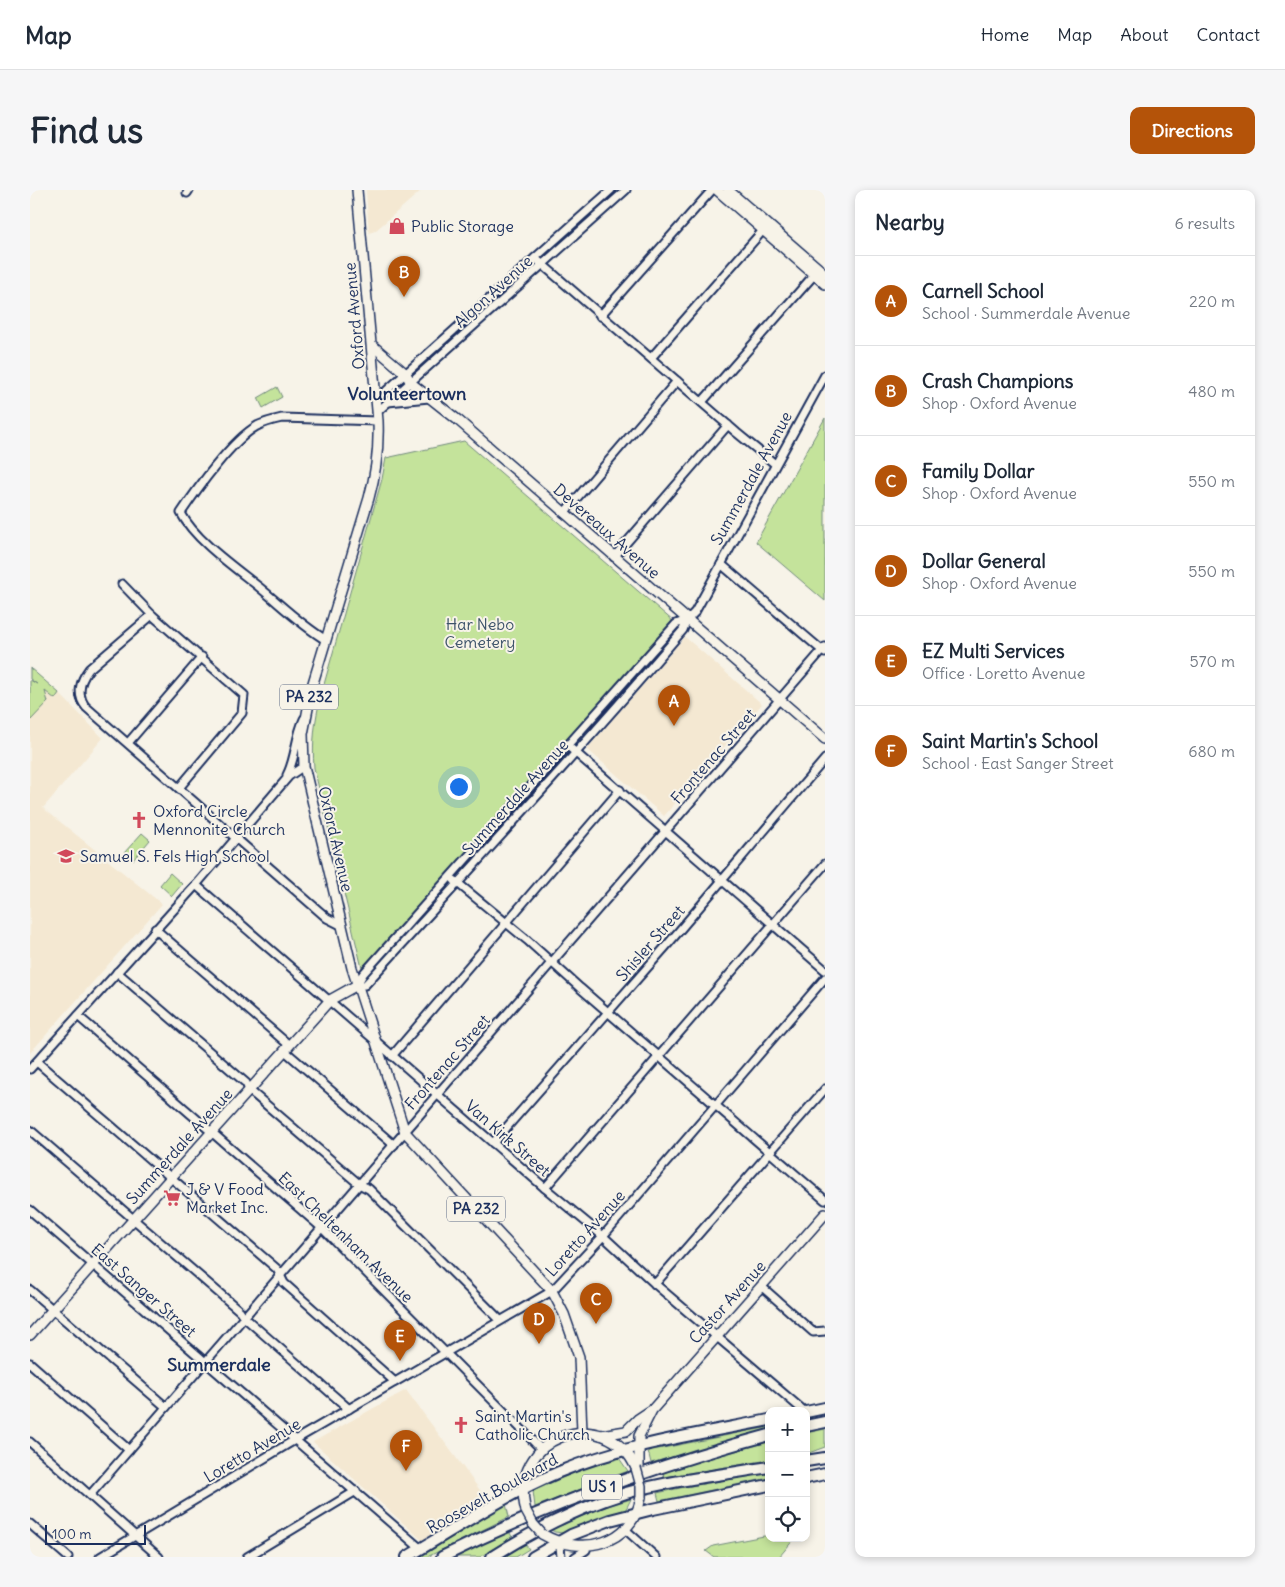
<!DOCTYPE html>
<meta charset="utf-8">
<style>
body{margin:0;font-family:Delius,sans-serif;background:#f6f6f7;color:#1f2937}
.controls{position:absolute;right:15px;bottom:15px;display:grid;overflow:hidden;border-radius:10px;box-shadow:0 2px 8px #0003}
.controls button{width:45px;height:45px;display:grid;place-items:center;padding:0;border:0;border-bottom:1px solid #e0e1e3;background:#fff;color:#1f2937;font:25px sans-serif}
.scale{position:absolute;left:15px;bottom:12px;width:101px;box-sizing:border-box;padding-left:5px;border:2px solid #1b2f5e;border-top:0;font-size:14px;line-height:18px;white-space:nowrap;color:#1b2f5e;-webkit-text-stroke:4px #f7f3e8;paint-order:stroke}
.you{position:absolute;left:428px;top:596px;width:18px;height:18px;margin:-12px;border:4px solid #fff;border-radius:50%;background:#1a73e8;box-shadow:0 0 0 8px #1a73e833}
.badge{display:grid;place-items:center;width:32px;height:32px;border-radius:50%;background:#b45309;color:#fff;font-size:16px;font-weight:700}
.pin{position:absolute;translate:-50% -41px;filter:drop-shadow(0 1px 2px #0008)}
.pin::after{content:'';position:absolute;top:26px;width:18px;height:15px;background:inherit;clip-path:polygon(0 0,100% 0,50% 100%)}
.list{margin:0;padding:0;list-style:none}
h2{display:flex;justify-content:space-between;align-items:center;height:65px;margin:0;padding:0 20px;font-size:21px}
h2 small{font-size:16px;font-weight:400;color:#747a83}
.list li{display:grid;grid-template-columns:32px 1fr auto;gap:15px;align-items:center;box-sizing:border-box;height:90px;padding:0 20px;border-top:1px solid #e0e1e3}
.list b{display:block;font-size:19px;white-space:nowrap}
.list p{margin:0;font-size:16px;white-space:nowrap;color:#747a83}
.list em{font-size:16px;font-style:normal;color:#747a83}
.icon{flex:none;width:28px;height:28px;fill:none;stroke:currentColor;stroke-width:2;stroke-linecap:round;stroke-linejoin:round}
.map{position:relative;flex:none;width:795px;height:1367px;overflow:hidden;border-radius:10px}
header{display:flex;align-items:center;gap:30px;box-sizing:border-box;height:70px;padding:0 25px;background:#fff;border-bottom:1px solid #e0e1e3}
header strong{font-size:24px}
nav{display:flex;gap:28px;margin-inline-start:auto;font-size:18px}
.intro{display:flex;align-items:center;justify-content:space-between;box-sizing:border-box;height:120px;padding:0 30px}
h1{margin:0;font-size:35px}
.button{padding:12px 22px;border-radius:10px;background:#b45309;color:#fff;font-size:18px;font-weight:700}
main{display:flex;gap:30px;padding:0 30px}
aside{flex:1;background:#fff;border-radius:10px;box-shadow:0 2px 8px #0003}
.map>svg:first-child{display:block}
</style>
<header>
<strong>Map</strong>
<nav><a>Home</a><a>Map</a><a>About</a><a>Contact</a></nav>
</header>
<div class="intro"><h1>Find us</h1><a class="button">Directions</a></div>
<main>
<div class="map">
<svg width="795" height="1367" viewBox="0 0 795 1367">
<rect width="100%" height="100%" fill="#f7f3e8"/>
<filter id="ink" filterUnits="userSpaceOnUse"><feTurbulence type="fractalNoise" baseFrequency=".02" numOctaves="2"/><feDisplacementMap in="SourceGraphic" scale="10" xChannelSelector="R" yChannelSelector="G"/><feConvolveMatrix kernelMatrix="1 2 1 2 8 2 1 2 1" color-interpolation-filters="sRGB"/></filter>
<g filter="url(#ink)">
<g fill="#f4e8d2">
<polygon points="336,0 392,0 345,41 339,43"/>
<polygon points="655,447 732,514 634,626 557,559"/>
<polygon points="0,489 25,509 29,503 73,548 13,618 132,714 0,863"/>
<polygon points="376,1200 458,1311 393,1351 283,1252"/>
</g>
<g fill="#c4e39b" stroke="#70897c">
<polygon points="247,197 252,207 233,218 228,208"/>
<polygon points="795,228 795,411 726,352"/>
<path d="M434,251L644,432L332,778L284,578C282,552 285,530 291,505L352,289L356,268Z"/>
<polygon points="0,478 29,503 25,509 15,501 18,512 0,531 0,490 7,494 0,489"/>
<polygon points="112,643 120,650 103,670 94,663"/>
<polygon points="140,683 152,694 142,706 130,695"/>
<polygon points="739,1237 739,1239 621,1273 618,1261"/>
<polygon points="795,1239 795,1257 776,1264 776,1243"/>
<polygon points="739,1252 739,1270 634,1287 633,1281"/>
<polygon points="589,1268 598,1281 505,1317 503,1301 554,1278"/>
<polygon points="739,1283 739,1288 629,1311 627,1303 655,1297"/>
<polygon points="601,1309 596,1319 567,1329 532,1343 525,1342 521,1340 568,1319"/>
<polygon points="476,1314 479,1327 397,1367 390,1367"/>
<polygon points="479,1341 482,1347 450,1367 423,1367"/>
<polygon points="739,1345 739,1348 765,1348 749,1367 684,1367 676,1361 683,1356"/>
<polygon points="495,1354 499,1359 486,1367 474,1367"/>
</g>
<g fill="none" stroke-linecap="round" stroke-linejoin="round">
<g stroke="#1b2f5e" stroke-width="11">
<g id="minor">
<polyline points="157,3 159,0"/>
<polyline points="505,68 707,243 745,274"/>
<polyline points="570,126 682,0"/>
<polyline points="621,168 736,37"/>
<polyline points="346,210 581,0"/>
<polyline points="358,212 399,208"/>
<polyline points="672,212 784,85"/>
<polyline points="347,222 596,0"/>
<polyline points="534,323 647,191"/>
<polyline points="584,367 698,235"/>
<polyline points="691,374 795,463"/>
<polyline points="92,394 122,425 214,505 212,523 149,598"/>
<path d="M122,425L59,479C50,491 46,505 56,517L297,728L311,735"/>
<path d="M657,430L653,440C550,561 442,677 335,795H327L333,784L646,434L657,430L665,422L795,185"/>
<path d="M296,450C271,435 251,415 229,397C204,377 165,350 151,323C167,299 202,250 227,236C235,232 243,230 252,228L348,231"/>
<polyline points="98,553 172,467"/>
<polyline points="538,556 795,780"/>
<path d="M257,585C266,568 265,548 274,529"/>
<polyline points="424,690 497,750 550,798 795,1010"/>
<polyline points="166,695 515,998 573,1046 625,1094 774,1221"/>
<polyline points="125,739 259,855"/>
<polyline points="87,782 216,893 219,900 329,994 339,999 470,1130"/>
<polyline points="48,826 292,1038 511,1259"/>
<polyline points="255,861 364,955"/>
<polyline points="362,866 590,600"/>
<polyline points="7,872 247,1079 254,1093 365,1192"/>
<polyline points="0,879 166,695 259,586 274,576"/>
<polyline points="0,940 210,1121 214,1127 319,1219"/>
<polyline points="463,953 638,754 795,569"/>
<polyline points="515,998 795,674"/>
<polyline points="0,1020 391,1359"/>
<polyline points="625,1094 795,899"/>
<polyline points="731,1096 783,1142 795,1141"/>
<polyline points="0,1100 136,1217"/>
<polyline points="0,1173 99,1260"/>
<polyline points="0,1252 129,1367"/>
<polyline points="60,1305 795,457"/>
<polyline points="0,1334 38,1367"/>
<polyline points="596,1340 626,1367"/>
<polyline points="530,1356 531,1367"/>
<polyline points="70,1367 258,1254 522,1101 573,1046 795,788"/>
<polyline points="217,1367 326,1301"/>
<polyline points="545,1367 556,1360"/>
</g>
</g>
<g stroke="#1b2f5e" stroke-width="12">
<g id="major">
<path d="M327,0L348,231C349,257 346,283 339,308L283,493L273,544L274,576L322,778L375,942L522,1101L534,1124L549,1167L552,1242"/>
<polyline points="687,0 795,94"/>
<polyline points="698,0 795,84"/>
<polyline points="342,155 376,184 381,193 429,231 795,549"/>
<polyline points="0,1145 300,810 327,795"/>
<polyline points="571,1245 596,1241 608,1229 620,1221"/>
<polyline points="609,1277 609,1246 622,1220 795,1024"/>
<path d="M496,1321C476,1248 575,1210 606,1278"/>
<path d="M512,1344C551,1367 603,1355 611,1307"/>
</g>
</g>
<g stroke="#1b2f5e" stroke-width="14">
<g id="highway">
<polyline points="776,1222 795,1218"/>
<polyline points="776,1236 795,1232"/>
<polyline points="776,1271 795,1268"/>
<polyline points="776,1288 795,1284"/>
<path d="M377,1367C427,1338 476,1304 529,1282C596,1254 669,1244 739,1230"/>
<path d="M412,1367C517,1315 626,1275 739,1245"/>
<path d="M462,1367C504,1340 548,1318 596,1303C642,1290 691,1285 739,1277"/>
<polyline points="503,1367 541,1345 580,1330 623,1319 739,1295"/>
</g>
</g>
<use href="#minor" stroke="#f7f3e8" stroke-width="7"/>
<use href="#major" stroke="#f7f3e8" stroke-width="9"/>
<use href="#highway" stroke="#f7f3e8" stroke-width="10"/>
<g stroke="#1b2f5e" stroke-width="12" stroke-linecap="butt">
<g id="major-bridge">
<polyline points="606,1278 611,1296 611,1307"/>
<polyline points="496,1321 503,1334 512,1344"/>
</g>
</g>
<use href="#major-bridge" stroke="#f7f3e8" stroke-width="9"/>
</g>
</g>
<defs>
<g id="shop-bare" transform="scale(1.35)"><path d="M-5-2.5h2.3a2.7 3.5 0 0 1 5.4 0H5L5.5 6h-11ZM-1.5-2.5h3a1.5 2.3 0 0 0-3 0Z" fill="#d1495b" stroke="#f7f3e8" stroke-width="2.5" paint-order="stroke"/></g>
<g id="church-bare" transform="scale(1.35)"><path d="M-1.2-6h2.4v3.5h3.3v2.4h-3.3V6h-2.4V-.1h-3.3v-2.4h3.3Z" fill="#d1495b" stroke="#f7f3e8" stroke-width="2.5" paint-order="stroke"/></g>
<g id="school-bare" transform="scale(1.35)"><path d="M0-5L7-2L0 1L-7-2ZM-4 1L0 2.5L4 1V4Q0 6-4 4Z" fill="#d1495b" stroke="#f7f3e8" stroke-width="2.5" paint-order="stroke"/></g>
<g id="supermarket-bare" transform="scale(1.35)"><path d="M-6-5.5h2.5l.6 2H6L4.5 2H-2.5L-4.4-4H-6ZM-1.5 3.2a1.3 1.3 0 1 0 .1 0ZM3 3.2a1.3 1.3 0 1 0 .1 0Z" fill="#d1495b" stroke="#f7f3e8" stroke-width="2.5" paint-order="stroke"/></g>
</defs>
<g fill-rule="evenodd">
<use href="#shop-bare" x="367" y="36"/>
<use href="#church-bare" x="109" y="630"/>
<use href="#school-bare" x="36" y="666"/>
<use href="#supermarket-bare" x="142" y="1008"/>
<use href="#church-bare" x="431" y="1235"/>
</g>
<g text-anchor="middle" stroke-width="4" stroke-linejoin="round" paint-order="stroke">
<g fill="#f7f3e8" stroke="#5d6a87" stroke-width="1">
<rect x="250" y="494.5" width="58" height="25" rx="4"/>
<rect x="417" y="1006.5" width="58" height="25" rx="4"/>
<rect x="552" y="1284.5" width="40" height="25" rx="4"/>
</g>
<g font-size="15" font-weight="bold" fill="#1b2f5e">
<text x="279" y="512">PA 232</text>
<text x="446" y="1024">PA 232</text>
<text x="572" y="1302">US 1</text>
</g>
<g font-size="16" fill="#1b2f5e" stroke="#f7f3e8" text-anchor="start">
<text x="381" y="42">Public Storage</text>
<text x="123" y="627">Oxford Circle<tspan x="123" dy="18">Mennonite Church</tspan></text>
<text x="50" y="672">Samuel S. Fels High School</text>
<text x="156" y="1005">J &amp; V Food<tspan x="156" dy="18">Market Inc.</tspan></text>
<text x="445" y="1232">Saint Martin's<tspan x="445" dy="18">Catholic Church</tspan></text>
</g>
<g font-size="16" fill="#1b2f5e" stroke="#f7f3e8">
<text transform="translate(463 101) rotate(-42)" y="6">Algon Avenue</text>
<text transform="translate(324 126) rotate(-95)" y="6">Oxford Avenue</text>
<text transform="translate(721 288) rotate(-61)" y="6">Summerdale Avenue</text>
<text transform="translate(577 341) rotate(41)" y="6">Devereaux Avenue</text>
<text transform="translate(683 566) rotate(-49)" y="6">Frontenac Street</text>
<text transform="translate(485 607) rotate(-48)" y="6">Summerdale Avenue</text>
<text transform="translate(306 649) rotate(77)" y="6">Oxford Avenue</text>
<text transform="translate(620 753) rotate(-49)" y="6">Shisler Street</text>
<text transform="translate(417 872) rotate(-49)" y="6">Frontenac Street</text>
<text transform="translate(478 948) rotate(41)" y="6">Van Kirk Street</text>
<text transform="translate(149 956) rotate(-48)" y="6">Summerdale Avenue</text>
<text transform="translate(555 1043) rotate(-48)" y="6">Loretto Avenue</text>
<text transform="translate(316 1047) rotate(44)" y="6">East Cheltenham Avenue</text>
<text transform="translate(114 1100) rotate(41)" y="6">East Sanger Street</text>
<text transform="translate(697 1112) rotate(-48)" y="6">Castor Avenue</text>
<text transform="translate(222 1260) rotate(-31)" y="6">Loretto Avenue</text>
<text transform="translate(462 1303) rotate(-29)" y="6">Roosevelt Boulevard</text>
</g>
<g font-size="16" fill="#3d536a" stroke="#f7f3e8">
<text x="450" y="440">Har Nebo<tspan x="450" dy="18">Cemetery</tspan></text>
</g>
<g font-size="18" font-weight="bold" fill="#1b2f5e" stroke="#f7f3e8">
<text x="377" y="210">Volunteertown</text>
<text x="189" y="1181">Summerdale</text>
</g>
</g>
</svg>
<div class="controls">
<button>+</button>
<button>−</button>
<button><svg class="icon" aria-label="locate" viewBox="0 0 24 24"><circle cx="12" cy="12" r="6"/><path d="M12 2v4M12 18v4M2 12h4M18 12h4"/></svg></button>
</div>
<div class="scale">100 m</div>
<div class="you"></div>
<div class="pin badge" style="left:644px;top:536px">A</div>
<div class="pin badge" style="left:374px;top:107px">B</div>
<div class="pin badge" style="left:566px;top:1134px">C</div>
<div class="pin badge" style="left:509px;top:1154px">D</div>
<div class="pin badge" style="left:370px;top:1171px">E</div>
<div class="pin badge" style="left:376px;top:1281px">F</div>
</div>
<aside>
<h2>Nearby<small>6 results</small></h2>
<ul class="list">
<li><span class="badge">A</span><div><b>Carnell School</b><p>School · Summerdale Avenue</p></div><em>220 m</em></li>
<li><span class="badge">B</span><div><b>Crash Champions</b><p>Shop · Oxford Avenue</p></div><em>480 m</em></li>
<li><span class="badge">C</span><div><b>Family Dollar</b><p>Shop · Oxford Avenue</p></div><em>550 m</em></li>
<li><span class="badge">D</span><div><b>Dollar General</b><p>Shop · Oxford Avenue</p></div><em>550 m</em></li>
<li><span class="badge">E</span><div><b>EZ Multi Services</b><p>Office · Loretto Avenue</p></div><em>570 m</em></li>
<li><span class="badge">F</span><div><b>Saint Martin's School</b><p>School · East Sanger Street</p></div><em>680 m</em></li>
</ul>
</aside>
</main>
